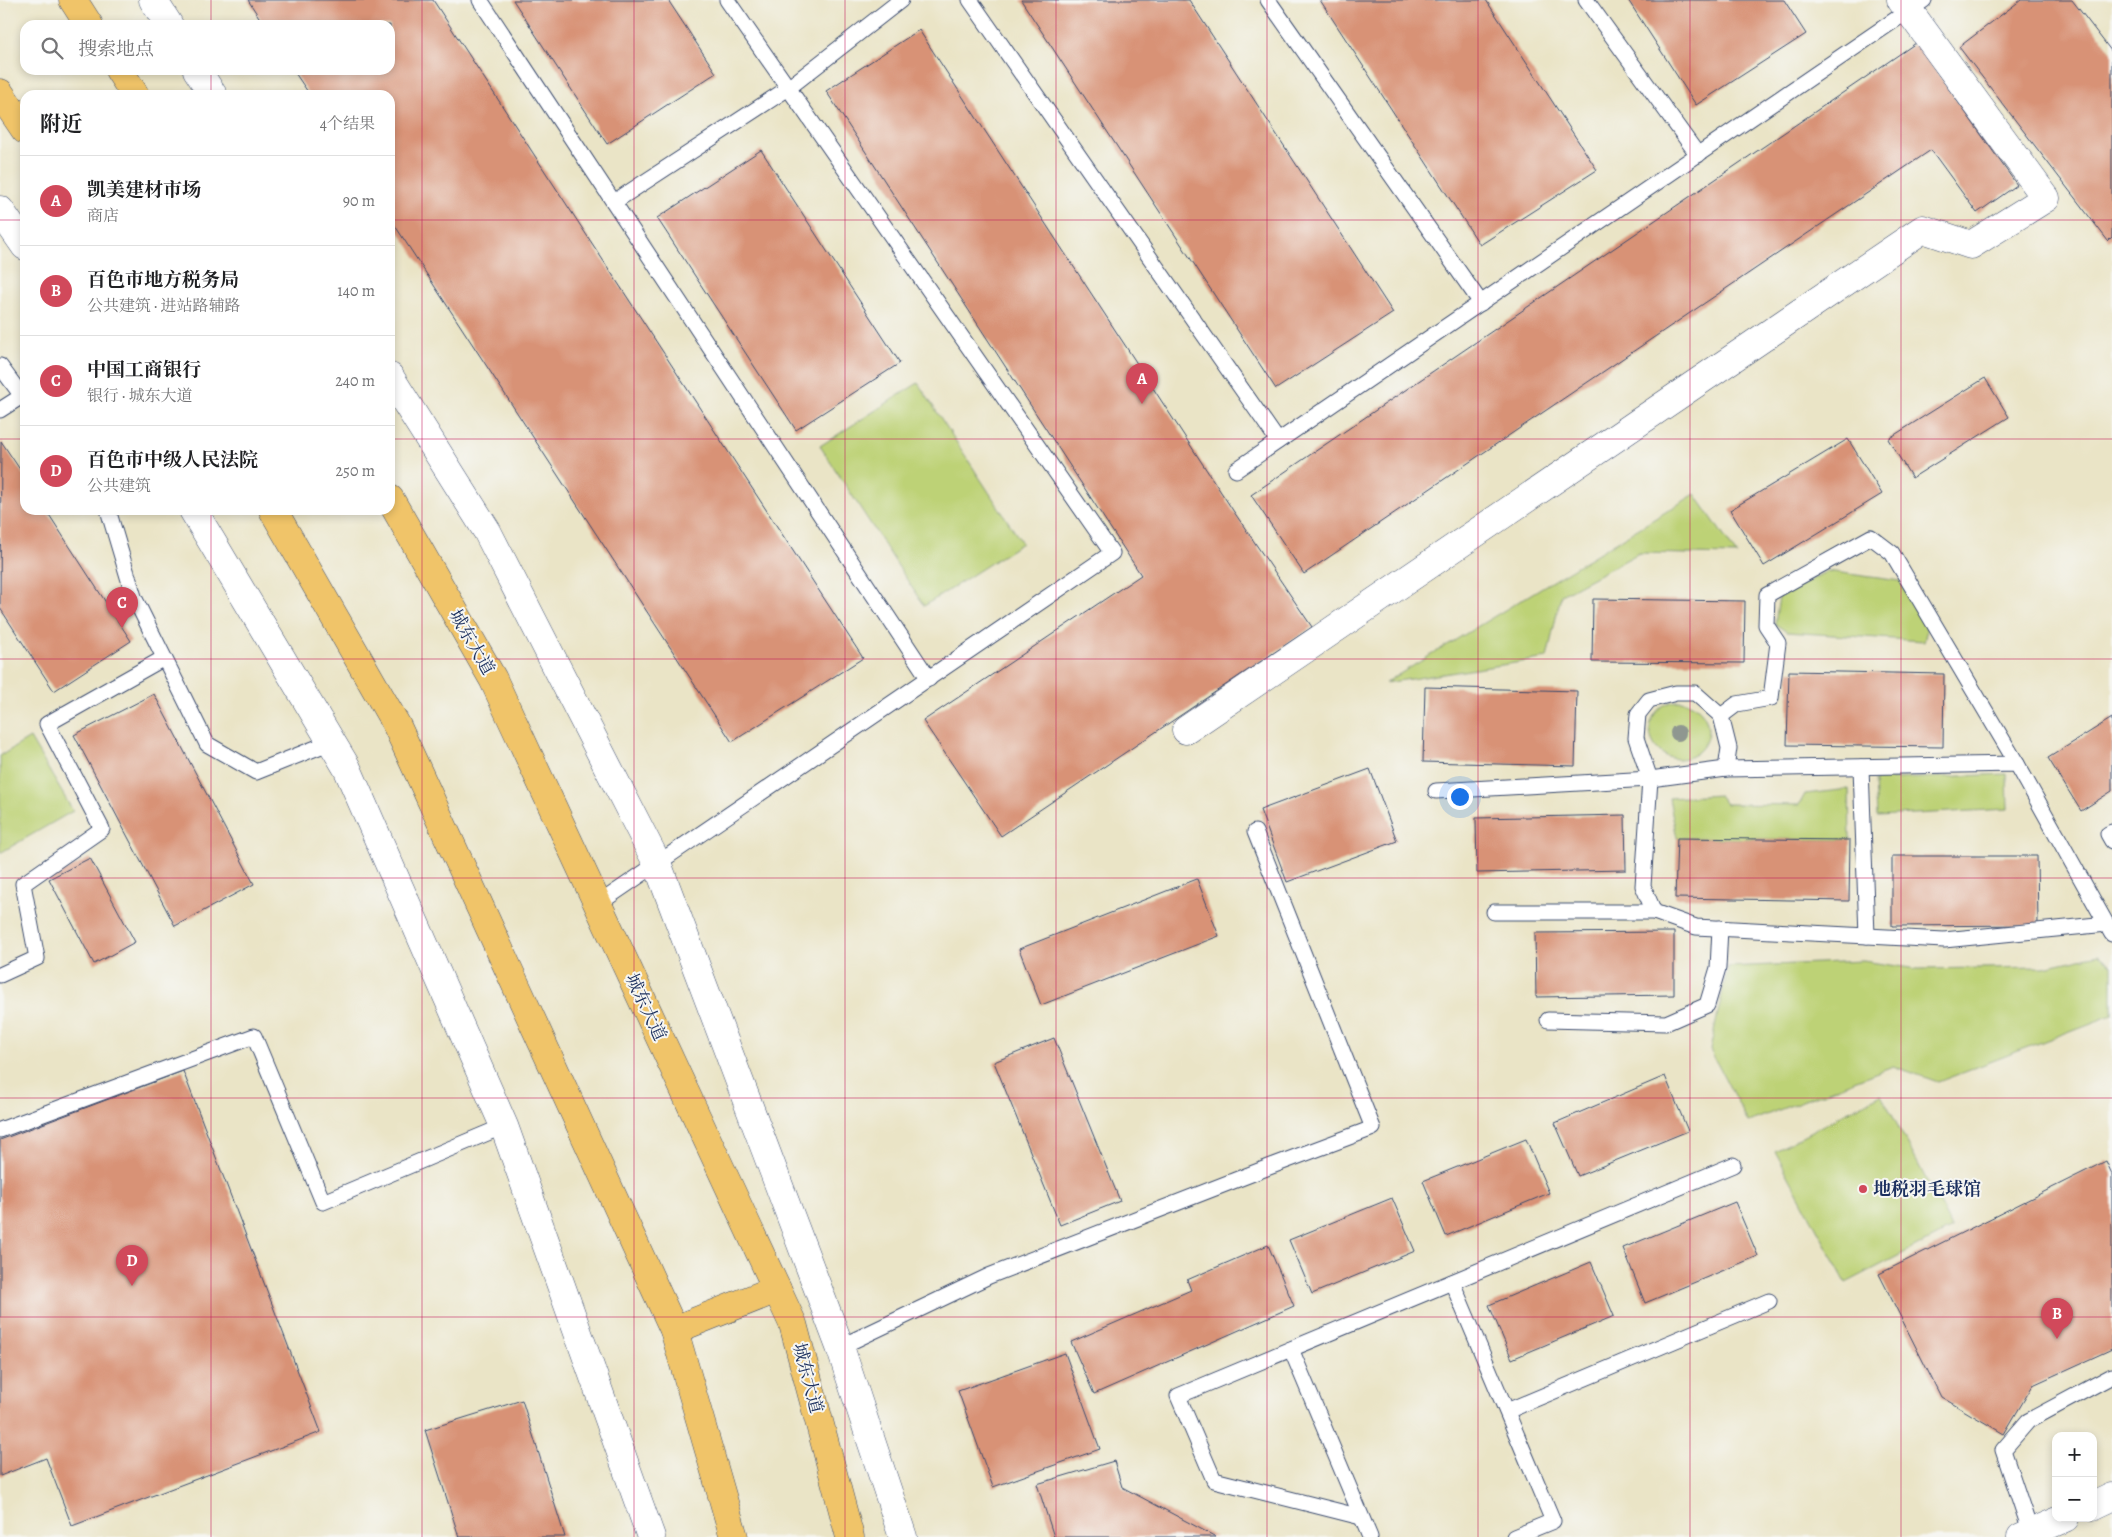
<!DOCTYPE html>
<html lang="zh">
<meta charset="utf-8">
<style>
body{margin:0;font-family:Alegreya,"Noto Serif SC",serif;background:#f2f2f2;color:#202124}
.controls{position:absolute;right:15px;bottom:15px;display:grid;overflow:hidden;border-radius:10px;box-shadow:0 2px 8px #0003}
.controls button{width:45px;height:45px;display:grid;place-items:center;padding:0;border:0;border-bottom:1px solid #e0e0e0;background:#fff;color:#202124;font:25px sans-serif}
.you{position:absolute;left:1459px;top:796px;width:18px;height:18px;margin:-12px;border:4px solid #fff;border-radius:50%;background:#1a73e8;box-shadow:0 0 0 8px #1a73e833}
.badge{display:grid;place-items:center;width:32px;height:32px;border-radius:50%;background:#d1495b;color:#fff;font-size:16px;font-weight:700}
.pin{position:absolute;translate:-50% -41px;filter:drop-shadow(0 1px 2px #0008)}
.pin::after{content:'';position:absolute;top:26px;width:18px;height:15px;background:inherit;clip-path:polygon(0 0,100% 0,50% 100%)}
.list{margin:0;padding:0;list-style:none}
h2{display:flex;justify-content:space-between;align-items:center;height:65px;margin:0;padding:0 20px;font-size:21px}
h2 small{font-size:16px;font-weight:400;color:#757577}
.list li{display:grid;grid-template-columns:32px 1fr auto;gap:15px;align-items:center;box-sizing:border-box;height:90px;padding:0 20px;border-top:1px solid #e0e0e0}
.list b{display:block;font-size:19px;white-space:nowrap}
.list p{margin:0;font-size:16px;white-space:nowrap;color:#757577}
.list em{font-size:16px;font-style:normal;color:#757577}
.icon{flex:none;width:28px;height:28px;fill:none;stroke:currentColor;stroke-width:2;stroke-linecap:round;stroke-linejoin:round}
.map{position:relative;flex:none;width:2112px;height:1537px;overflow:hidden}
.search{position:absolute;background:#fff;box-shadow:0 2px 8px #0003;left:20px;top:20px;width:375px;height:55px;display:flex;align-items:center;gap:12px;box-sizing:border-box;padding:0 18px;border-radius:15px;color:#757577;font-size:19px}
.panel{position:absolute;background:#fff;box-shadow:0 2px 8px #0003;left:20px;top:90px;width:375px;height:425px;border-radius:15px}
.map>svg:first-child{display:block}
</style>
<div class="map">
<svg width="2112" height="1537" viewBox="0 0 2112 1537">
<rect width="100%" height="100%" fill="#f6f6f2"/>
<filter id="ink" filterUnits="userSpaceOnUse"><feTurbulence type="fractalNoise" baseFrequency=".02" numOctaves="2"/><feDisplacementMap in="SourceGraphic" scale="10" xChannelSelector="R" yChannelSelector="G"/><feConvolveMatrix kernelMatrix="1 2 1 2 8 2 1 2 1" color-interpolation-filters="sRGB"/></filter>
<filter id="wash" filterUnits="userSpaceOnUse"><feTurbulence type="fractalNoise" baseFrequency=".0096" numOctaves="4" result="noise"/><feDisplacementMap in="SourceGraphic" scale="20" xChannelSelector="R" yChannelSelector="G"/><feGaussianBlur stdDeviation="1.12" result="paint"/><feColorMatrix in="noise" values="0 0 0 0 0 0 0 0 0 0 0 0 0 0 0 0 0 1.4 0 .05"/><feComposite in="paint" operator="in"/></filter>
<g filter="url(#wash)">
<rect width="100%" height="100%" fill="#eae4c6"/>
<g fill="#bdd276" stroke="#6c806a">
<polygon points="918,383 1022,543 924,606 820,446"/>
<polygon points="1695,494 1737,555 1639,553 1561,595 1547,658 1385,683"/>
<polygon points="1827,571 1900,581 1927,630 1924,641 1787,632 1775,624 1779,597"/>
<circle cx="1679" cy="730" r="29"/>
<polygon points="30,738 73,811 0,853 0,756"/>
<polygon points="2007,774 2008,809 1877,816 1875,780"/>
<polygon points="1849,789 1850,840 1677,838 1669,798 1719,795 1726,804 1799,805 1805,794"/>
<polygon points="2098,955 2112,964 2112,1015 1938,1082 1893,1066 1748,1122 1710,1050 1728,967 1863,961 1918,969 2044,967"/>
<polygon points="1881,1094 1952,1228 1846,1283 1775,1151"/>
</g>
<g id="blocks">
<g fill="#d89276">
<polygon points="248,0 433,0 863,658 732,742 390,218 390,95 310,95 293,70 390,70 390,25 264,25"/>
<polygon points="513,0 668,0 716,73 607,144"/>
<polygon points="1021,0 1189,0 1393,313 1276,389"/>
<polygon points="1320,0 1486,0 1597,170 1480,245"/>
<polygon points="1628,0 1784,0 1806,34 1696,105"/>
<polygon points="2021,0 2072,0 2112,52 2112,237 2108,241 1959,47"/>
<polygon points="919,30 1234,512 1312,627 1001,836 923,721 1141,575 826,91"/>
<polygon points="1916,43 2017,185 1977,213 1931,150 1304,574 1251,495"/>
<polygon points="761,150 900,363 796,430 657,218"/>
<polygon points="1985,378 2009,417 1912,478 1888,439"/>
<polygon points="1848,439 1882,494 1764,566 1730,510"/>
<polygon points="1,441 25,477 25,510 46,510 131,641 54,691 0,608"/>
<polygon points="1593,599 1745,601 1744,663 1592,662"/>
<polygon points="1789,671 1944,674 1943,747 1787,745"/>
<polygon points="1425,687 1577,691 1575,766 1423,762"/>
<polygon points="154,694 254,884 175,926 74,735"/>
<polygon points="2112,718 2112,791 2081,811 2048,758"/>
<polygon points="1370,769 1397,841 1287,882 1260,810"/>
<polygon points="1625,815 1626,870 1477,873 1476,818"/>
<polygon points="1677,838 1850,840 1849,901 1675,898"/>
<polygon points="1892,856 2037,856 2038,925 1892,926"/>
<polygon points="90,858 135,942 94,964 49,879"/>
<polygon points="1197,879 1219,936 1041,1005 1019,949"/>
<polygon points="1674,932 1674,995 1536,997 1535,933"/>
<polygon points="1054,1038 1120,1201 1060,1225 994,1062"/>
<polygon points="183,1071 321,1432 72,1526 46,1458 0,1476 0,1140"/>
<polygon points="1665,1076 1688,1131 1578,1176 1555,1123"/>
<polygon points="1526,1139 1549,1193 1446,1236 1423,1181"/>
<polygon points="2106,1161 2112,1174 2112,1349 2033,1385 2004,1434 1941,1397 1879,1274"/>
<polygon points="1392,1198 1415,1251 1312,1294 1289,1240"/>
<polygon points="1735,1202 1758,1256 1645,1303 1623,1248"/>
<polygon points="1268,1245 1294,1306 1094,1394 1071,1342 1191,1290 1187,1280"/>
<polygon points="1591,1262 1614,1316 1512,1359 1489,1305"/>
<polygon points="1065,1353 1100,1449 993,1487 958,1391"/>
<polygon points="522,1400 565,1537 459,1537 425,1430"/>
<polygon points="1114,1461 1122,1487 1216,1537 1054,1537 1037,1484"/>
</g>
</g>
</g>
<g filter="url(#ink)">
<use href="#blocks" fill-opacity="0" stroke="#3a4a6e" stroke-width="1"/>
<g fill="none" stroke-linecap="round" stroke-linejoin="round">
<g stroke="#3a4a6e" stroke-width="17">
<g id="service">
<polyline points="480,0 929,679"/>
<polyline points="970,0 1278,441"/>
<polyline points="1268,0 1481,303"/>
<polyline points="1586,0 1698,155"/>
<polyline points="614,202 787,89 901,0"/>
<polyline points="0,366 25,400"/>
<polyline points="0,410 22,396"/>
<polyline points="1236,470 1924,0"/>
<polyline points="109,513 134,597 207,744 256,772 331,742"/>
<polyline points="1721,716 1695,693 1676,693 1649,700 1638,714 1636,738 1650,779 1643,886 1654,912 1696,927 1944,940 2107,924"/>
<polyline points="1861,767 1867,936"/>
<polyline points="1726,769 1729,748 1721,716 1737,704 1771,698 1778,643 1766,625 1767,595 1871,537 1892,553 2017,764"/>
<polyline points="1436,791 1650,779 1726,769 2017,764 2112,934"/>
<polyline points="2112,832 2108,834 2112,841"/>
<polyline points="598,904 1112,553 727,0"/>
<polyline points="1494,912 1654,912"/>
<polyline points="0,975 37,958 23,884 102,829 47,724 164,658"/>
<polyline points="1548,1020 1666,1023 1707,1005 1718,968 1720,928"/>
<polyline points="0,1130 254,1036 323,1202 504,1126"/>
<polyline points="1452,1282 1553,1521 1514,1537"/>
<polyline points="840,1347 989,1276 1269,1167 1373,1128 1255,832"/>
<polyline points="1291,1349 1370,1537"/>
<polyline points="1507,1411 1769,1301"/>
<polyline points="1361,1517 1214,1480 1178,1396 1733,1165"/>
<polyline points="2031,1533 2003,1450 2028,1421 2112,1376"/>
</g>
</g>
<g stroke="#3a4a6e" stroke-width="29">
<polyline id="minor" points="1186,730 1923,229 1971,245 2046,198 1901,0"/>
</g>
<g stroke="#3a4a6e" stroke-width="29">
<g id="tertiary">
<polyline points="153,0 169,25"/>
<polyline points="197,70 213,95"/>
<polyline points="0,210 25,246"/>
<polyline points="390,377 487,531 657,863 840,1347 903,1537"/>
<polyline points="193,510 347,768 504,1126 651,1537"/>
<polyline points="2093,1506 2112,1497"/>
<polyline points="2021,1537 2065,1518"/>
</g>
</g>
<g stroke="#3a4a6e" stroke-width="29">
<g id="primary">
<polyline points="73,0 89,25"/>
<polyline points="119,70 135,95"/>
<polyline points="0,93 25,130"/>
<polyline points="390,499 493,679 793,1324 850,1537"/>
<polyline points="273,510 397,726 674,1330 734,1537"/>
<polyline points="674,1330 777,1289"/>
</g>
</g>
<use href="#service" stroke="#fff" stroke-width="15"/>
<use href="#minor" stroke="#fff" stroke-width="28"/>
<use href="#tertiary" stroke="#fff" stroke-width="28"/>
<use href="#primary" stroke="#f0c469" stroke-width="28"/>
</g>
<circle fill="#8f9790" cx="1678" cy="733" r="8"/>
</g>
<path fill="none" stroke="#c2185b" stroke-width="1" stroke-opacity="0.55" d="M211,0V25M422,0V1537M634,0V1537M845,0V1537M1056,0V1537M1267,0V1537M1478,0V1537M1690,0V1537M1901,0V1537M211,70V95M0,220H25M390,220H2112M0,439H25M390,439H2112M211,510V1537M0,659H2112M0,878H2112M0,1098H2112M0,1317H2112"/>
<circle fill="#d1495b" stroke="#f6f6f2" stroke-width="2" cx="1863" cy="1189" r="5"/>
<g text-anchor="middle" stroke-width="4" stroke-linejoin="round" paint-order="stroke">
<g font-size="18" fill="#1b2f5e" stroke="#f6f6f2">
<text transform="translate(472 642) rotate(60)" y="6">城东大道</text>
<text transform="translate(646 1007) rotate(65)" y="6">城东大道</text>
<text transform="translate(808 1378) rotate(75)" y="6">城东大道</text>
</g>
<g font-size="18" font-weight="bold" fill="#1b2f5e" stroke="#f6f6f2" text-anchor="start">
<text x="1873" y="1195">地税羽毛球馆</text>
</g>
</g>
</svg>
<div class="controls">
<button>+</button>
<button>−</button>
</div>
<div class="you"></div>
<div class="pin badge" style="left:1142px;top:404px">A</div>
<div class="pin badge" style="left:2057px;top:1339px">B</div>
<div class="pin badge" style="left:122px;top:628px">C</div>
<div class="pin badge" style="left:132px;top:1286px">D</div>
<div class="search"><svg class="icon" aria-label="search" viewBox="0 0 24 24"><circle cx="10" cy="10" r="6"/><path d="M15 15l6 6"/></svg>搜索地点</div>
<section class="panel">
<h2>附近<small>4个结果</small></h2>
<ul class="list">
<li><span class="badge">A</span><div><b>凯美建材市场</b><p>商店</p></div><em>90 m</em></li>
<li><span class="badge">B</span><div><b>百色市地方税务局</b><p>公共建筑 · 进站路辅路</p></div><em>140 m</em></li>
<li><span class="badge">C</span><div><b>中国工商银行</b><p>银行 · 城东大道</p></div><em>240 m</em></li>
<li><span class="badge">D</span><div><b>百色市中级人民法院</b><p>公共建筑</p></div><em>250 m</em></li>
</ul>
</section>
</div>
